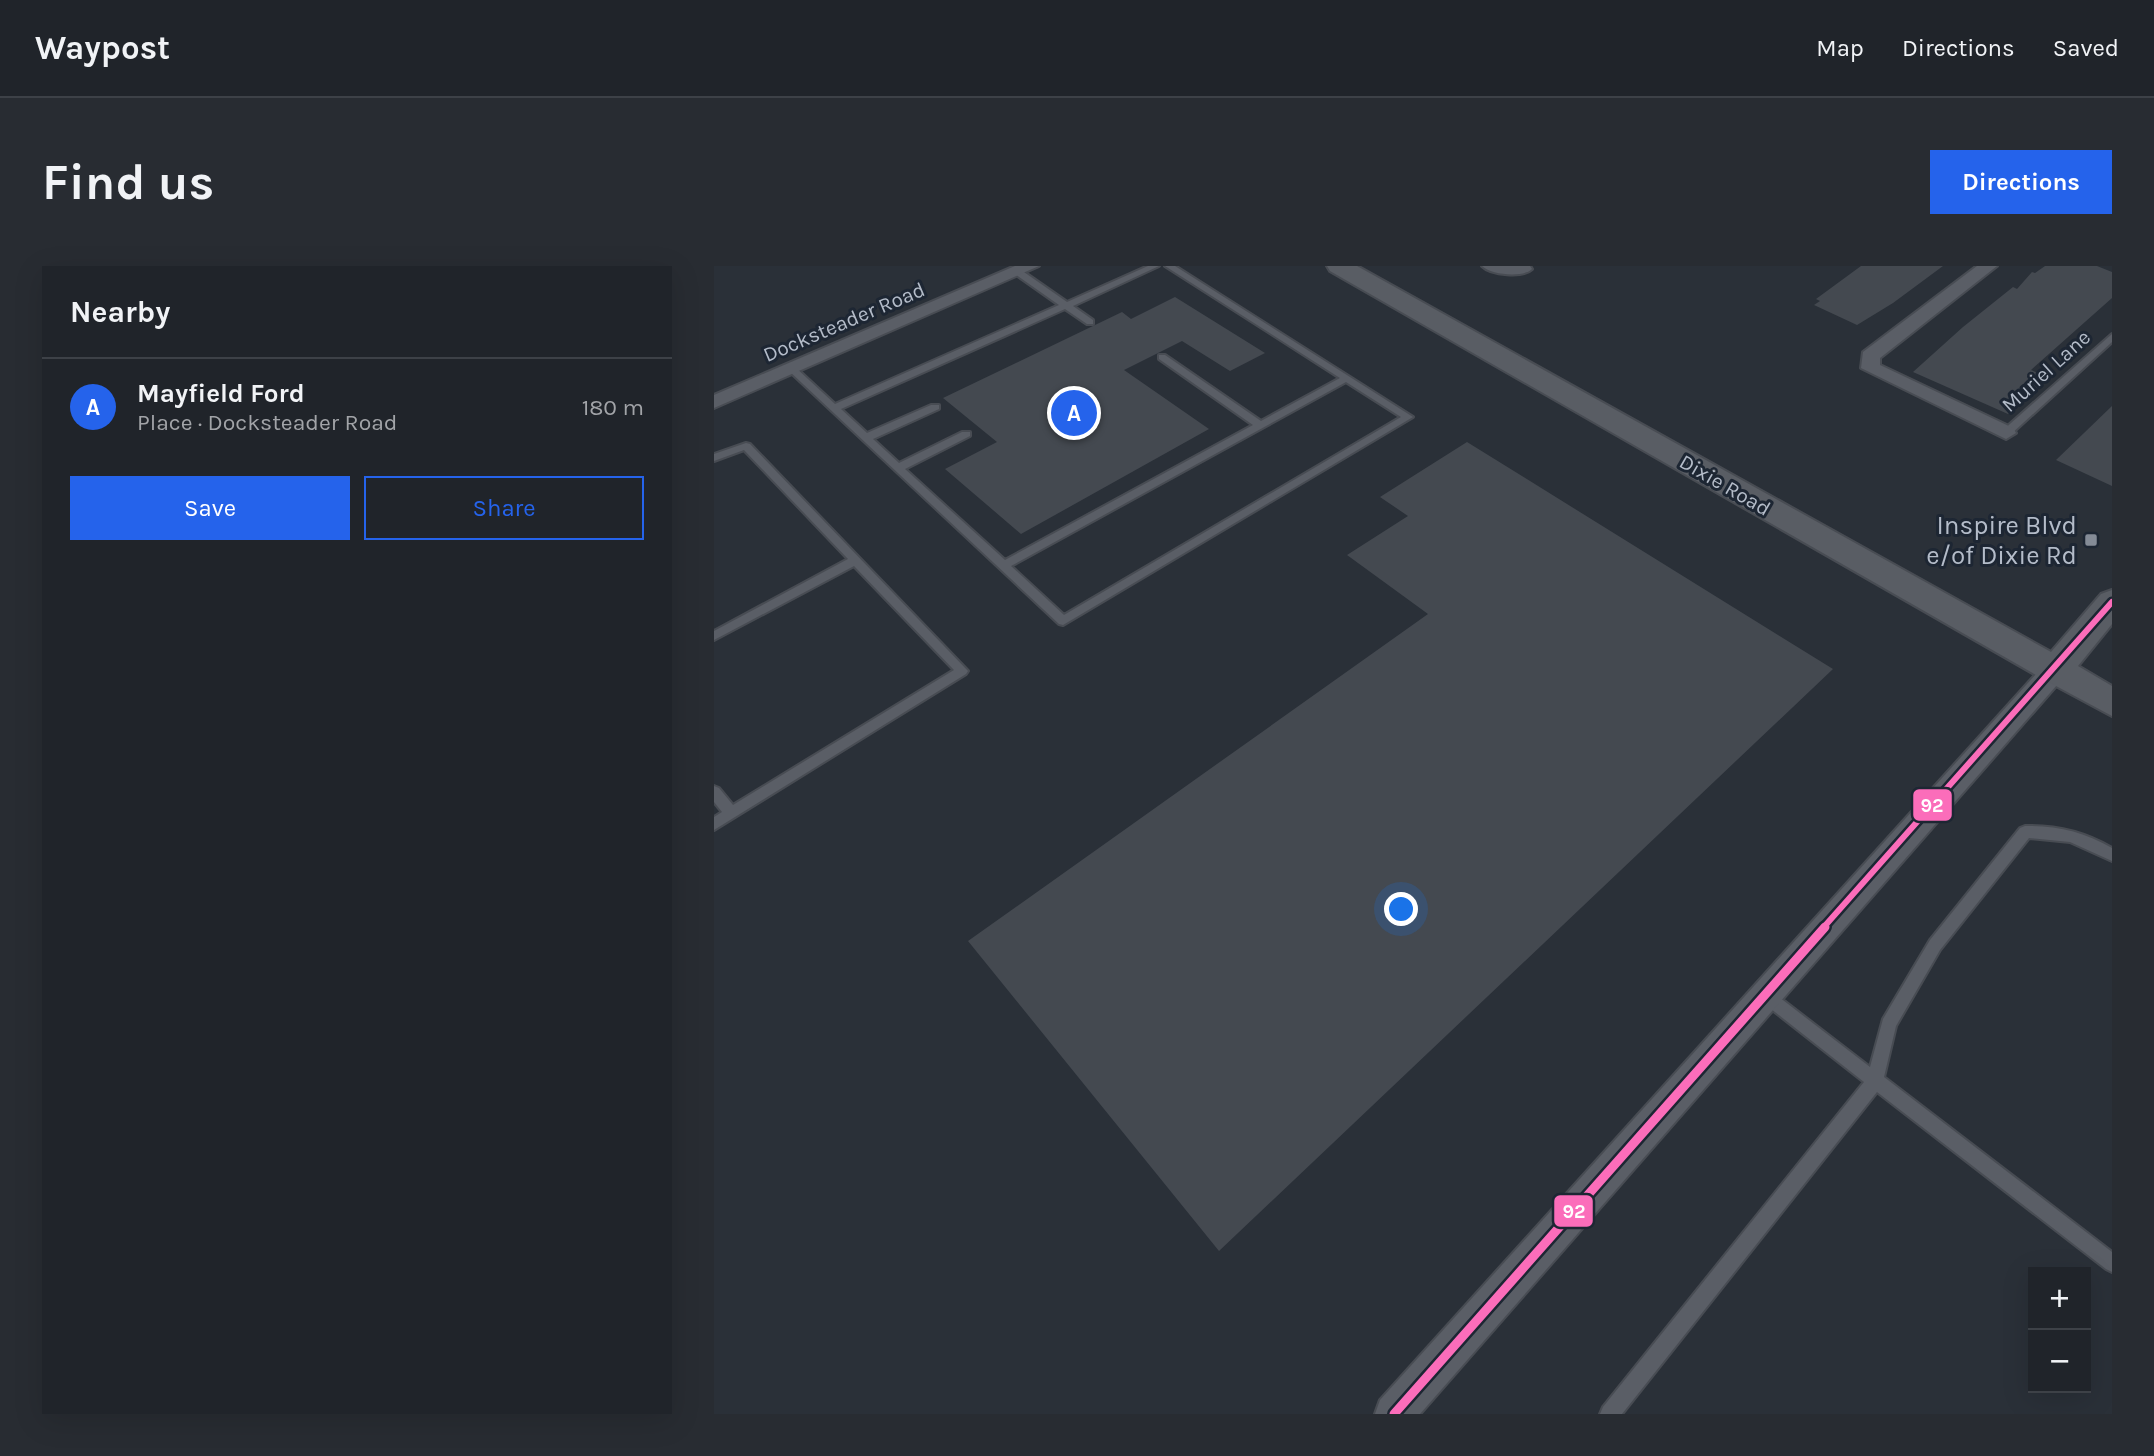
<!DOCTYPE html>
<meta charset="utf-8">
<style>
body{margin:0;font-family:Karla,sans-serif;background:#282c32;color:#f1f3f6}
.controls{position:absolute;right:21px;bottom:21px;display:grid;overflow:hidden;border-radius:0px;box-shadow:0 7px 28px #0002}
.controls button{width:63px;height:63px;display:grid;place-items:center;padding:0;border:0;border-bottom:2px solid #3d4147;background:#20242a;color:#f1f3f6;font:35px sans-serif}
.you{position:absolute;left:688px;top:644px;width:24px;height:24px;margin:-18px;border:5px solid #fff;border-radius:50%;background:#1a73e8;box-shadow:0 0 0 10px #1a73e833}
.badge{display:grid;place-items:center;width:46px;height:46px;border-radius:50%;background:#2563eb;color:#fff;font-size:23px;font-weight:700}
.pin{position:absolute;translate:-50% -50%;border:4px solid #fff;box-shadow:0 2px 7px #0006}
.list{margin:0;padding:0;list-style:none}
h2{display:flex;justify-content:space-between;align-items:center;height:91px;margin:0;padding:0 28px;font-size:30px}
h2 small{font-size:23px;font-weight:400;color:#a2a4a8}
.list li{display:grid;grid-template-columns:46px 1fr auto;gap:21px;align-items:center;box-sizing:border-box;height:98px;padding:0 28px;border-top:2px solid #3d4147}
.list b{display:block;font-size:26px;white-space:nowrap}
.list p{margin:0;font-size:23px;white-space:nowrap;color:#a2a4a8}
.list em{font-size:23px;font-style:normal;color:#a2a4a8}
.actions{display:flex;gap:14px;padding:21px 28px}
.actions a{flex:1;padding:16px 0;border:2px solid #2563eb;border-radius:0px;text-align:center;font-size:24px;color:#2563eb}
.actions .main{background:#2563eb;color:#fff}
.map{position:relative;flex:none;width:1398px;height:1148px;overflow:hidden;border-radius:0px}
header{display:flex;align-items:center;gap:42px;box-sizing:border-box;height:98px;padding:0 35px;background:#20242a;border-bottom:2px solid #3d4147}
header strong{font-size:33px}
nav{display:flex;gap:38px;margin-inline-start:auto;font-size:24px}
.intro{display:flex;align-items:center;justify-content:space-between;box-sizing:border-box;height:168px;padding:0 42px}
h1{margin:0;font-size:49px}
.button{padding:18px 32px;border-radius:0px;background:#2563eb;color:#fff;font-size:24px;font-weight:700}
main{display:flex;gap:42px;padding:0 42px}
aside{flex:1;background:#20242a;border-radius:0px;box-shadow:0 7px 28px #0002}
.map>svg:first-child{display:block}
</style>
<header>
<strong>Waypost</strong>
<nav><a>Map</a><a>Directions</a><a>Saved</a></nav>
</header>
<div class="intro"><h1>Find us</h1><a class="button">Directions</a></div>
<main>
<aside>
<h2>Nearby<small></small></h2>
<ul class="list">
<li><span class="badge">A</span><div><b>Mayfield Ford</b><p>Place · Docksteader Road</p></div><em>180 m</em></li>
</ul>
<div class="actions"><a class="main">Save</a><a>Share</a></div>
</aside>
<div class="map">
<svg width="1398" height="1148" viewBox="0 0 1398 1148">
<rect width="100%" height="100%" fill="#2a3038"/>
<g fill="#444950">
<polygon points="1147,0 1229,0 1179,37 1143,59 1100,39 1106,35 1102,33"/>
<polygon points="1331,0 1383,0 1398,6 1398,32 1317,104 1335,112 1294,148 1199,106 1249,61 1299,21 1303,23 1318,6 1321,7"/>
<polygon points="461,31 551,87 516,105 468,75 410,104 495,163 307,268 231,203 283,176 229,132 408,46 417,53"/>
<polygon points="1398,140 1398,220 1342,194"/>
<polygon points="753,176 1119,403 505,985 254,675 714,348 633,289 694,250 666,231"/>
</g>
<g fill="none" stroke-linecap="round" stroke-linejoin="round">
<g stroke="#484c53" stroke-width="4">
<g id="lane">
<path d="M434,0H445L359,40L379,54V58H373L351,43L127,143L153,167L217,139H225V143L159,173L185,197L248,166H256V170L191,203L291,294L539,159L445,93V89H451L547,155L626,112L451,0H461L699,151L349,359L345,358L73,103L81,101L121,138L345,39L301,8V4H307L353,36ZM632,116L687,151L350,349L297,300Z"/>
<polygon points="1398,68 1398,76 1296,169 1288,169 1288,165"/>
<polygon points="32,177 36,178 254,405 252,408 0,564 0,551 8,546 0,536 0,520 5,522 19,539 240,404 140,300 0,374 0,365 134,293 30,184 0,195 0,188"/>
<path d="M1311,560C1342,559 1371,566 1398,582V595L1356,576L1315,572L1226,684L1182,760L1170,811L1398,986V1006L1392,1003L1163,826L908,1148H886L889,1141L1150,816L1047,735L1044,730L1047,725L1052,723L1057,725L1156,801L1169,753L1216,674L1306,562Z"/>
</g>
</g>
<g stroke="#484c53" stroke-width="4">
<g id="street">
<polygon points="301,0 325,0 0,142 0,129"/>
<path d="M768,0H816L818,3C809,12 777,9 768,0Z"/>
<polygon points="1263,0 1283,0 1166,92 1166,99 1299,162 1302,167 1292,173 1147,102 1149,86"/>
<polygon points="1341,395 1350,397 1353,404 1350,411 706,1148 661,1148 666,1134 1332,397"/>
</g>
</g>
<g stroke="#484c53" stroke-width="4">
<polygon id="secondary" points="613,0 643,0 1337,386 1387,328 1398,324 1398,358 1364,400 1398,420 1398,450 1329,413 616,5"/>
</g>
<use href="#lane" fill="#5a5e66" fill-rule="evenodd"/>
<use href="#street" fill="#5a5e66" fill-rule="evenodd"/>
<use href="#secondary" fill="#595d64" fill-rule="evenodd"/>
<g stroke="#1d2633" stroke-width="11">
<polyline id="bus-1-far1" points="1109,662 1398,336"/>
</g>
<g stroke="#1d2633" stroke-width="14">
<polyline id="bus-1" points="680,1148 1111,661"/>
</g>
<use href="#bus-1-far1" stroke="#fb6dba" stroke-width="6"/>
<use href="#bus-1" stroke="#fb6dba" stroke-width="9"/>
</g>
<rect fill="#848b96" stroke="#1d2633" stroke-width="2.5" x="1370" y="267" width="14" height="14" rx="3.5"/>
<g text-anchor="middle" stroke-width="6" stroke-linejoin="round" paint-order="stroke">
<g font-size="21" fill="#b4bcc9" stroke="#1d2633">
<text transform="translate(130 56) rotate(-23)" y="7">Docksteader Road</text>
<text transform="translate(1332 105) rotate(-42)" y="7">Muriel Lane</text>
<text transform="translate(1011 219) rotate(30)" y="7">Dixie Road</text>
</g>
<g font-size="26" fill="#b4bcc9" stroke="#1d2633" text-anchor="end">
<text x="1363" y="268">Inspire Blvd<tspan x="1363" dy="30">e/of Dixie Rd</tspan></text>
</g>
</g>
<g stroke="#1d2633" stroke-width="2.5">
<rect x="1198" y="522" width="41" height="34" rx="7" fill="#fb6dba"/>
<rect x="839" y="928" width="41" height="34" rx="7" fill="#fb6dba"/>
</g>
<g font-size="19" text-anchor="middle" font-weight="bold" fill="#fff">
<text x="1218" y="546">92</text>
<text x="860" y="952">92</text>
</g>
</svg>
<div class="controls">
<button>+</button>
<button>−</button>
</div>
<div class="you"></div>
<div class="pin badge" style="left:360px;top:147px">A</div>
</div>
</main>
